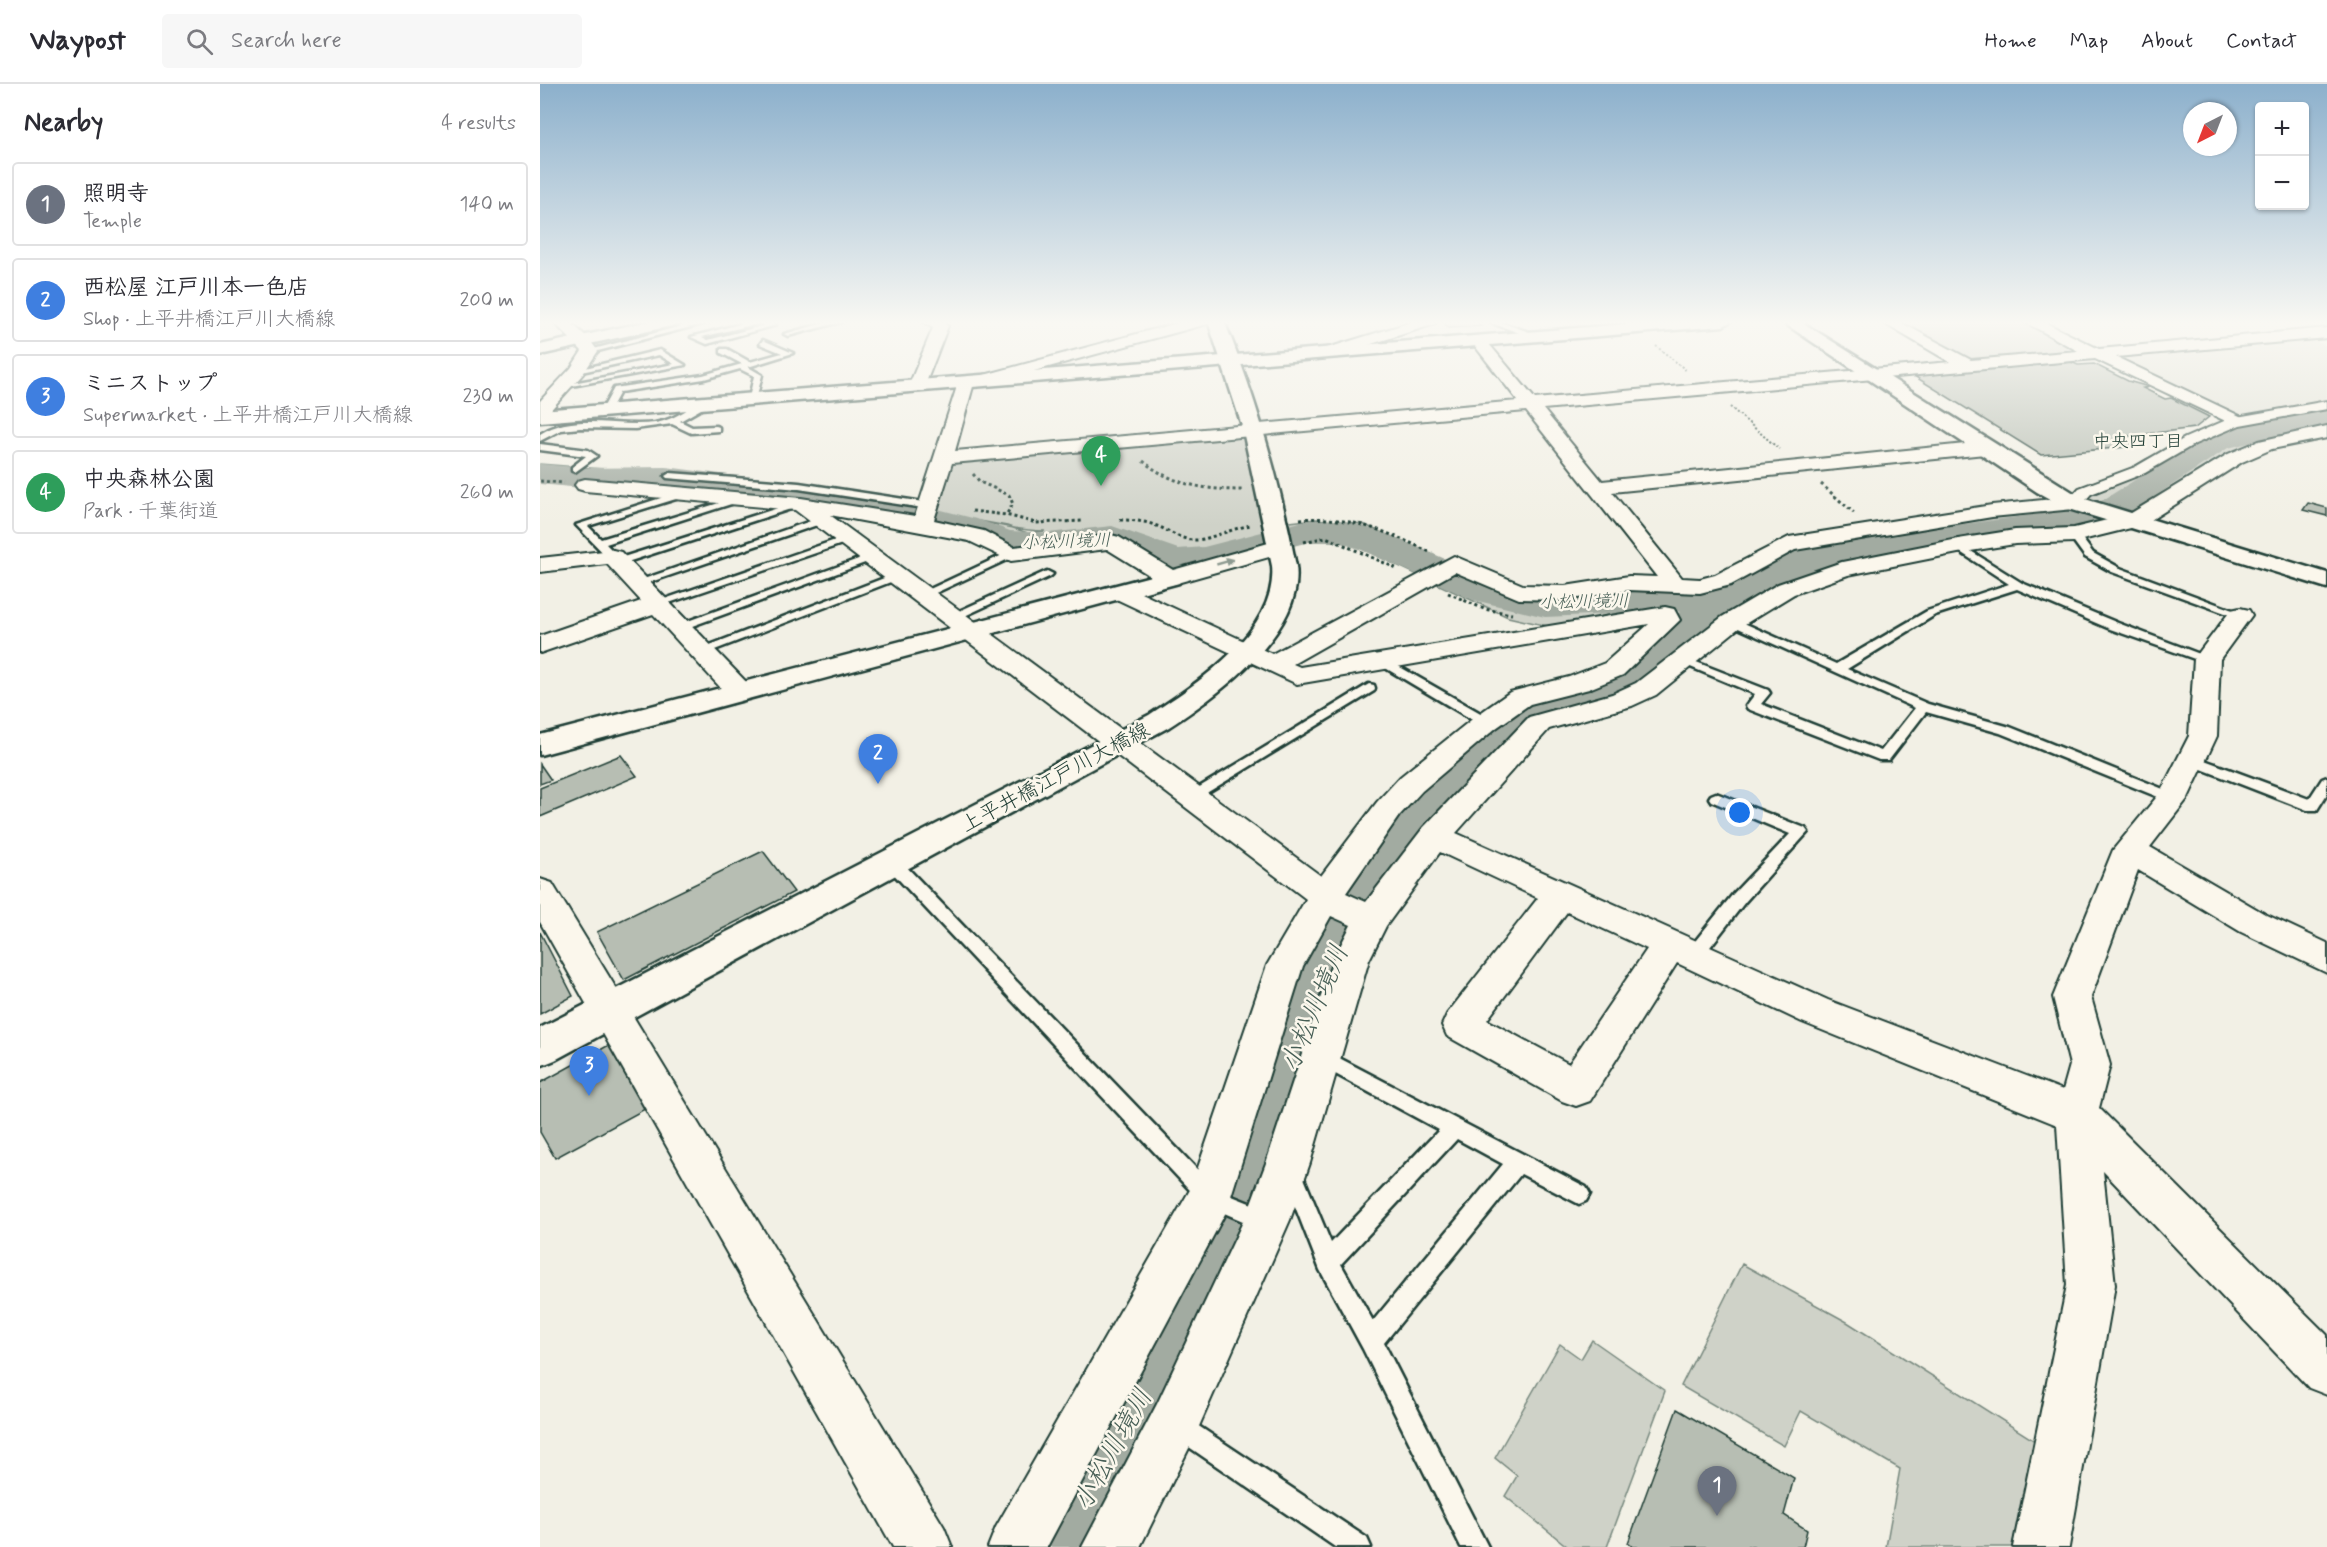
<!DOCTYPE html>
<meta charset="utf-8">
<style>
body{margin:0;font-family:Mynerve,"Klee One",sans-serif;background:#f7f7f7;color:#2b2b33}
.controls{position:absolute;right:18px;top:18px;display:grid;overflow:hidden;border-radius:6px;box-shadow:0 2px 4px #0004}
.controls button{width:54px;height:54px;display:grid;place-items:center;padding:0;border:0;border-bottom:2px solid #e1e1e2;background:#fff;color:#2b2b33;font:30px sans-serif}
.compass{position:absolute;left:1643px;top:18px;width:54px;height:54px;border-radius:50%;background:#fff;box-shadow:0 2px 4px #0004;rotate:222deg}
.you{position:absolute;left:1200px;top:729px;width:21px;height:21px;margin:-15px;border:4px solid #fff;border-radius:50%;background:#1a73e8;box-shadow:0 0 0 9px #1a73e833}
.badge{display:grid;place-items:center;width:39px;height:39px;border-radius:50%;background:#2563eb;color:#fff;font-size:20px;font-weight:700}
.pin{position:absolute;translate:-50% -50px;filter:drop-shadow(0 2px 3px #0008)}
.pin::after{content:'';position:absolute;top:32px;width:21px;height:18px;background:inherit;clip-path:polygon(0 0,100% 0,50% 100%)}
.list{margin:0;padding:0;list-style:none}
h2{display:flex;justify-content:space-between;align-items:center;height:78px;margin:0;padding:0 24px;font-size:26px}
h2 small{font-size:20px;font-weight:400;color:#7c7c81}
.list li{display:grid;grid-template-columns:39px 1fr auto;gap:18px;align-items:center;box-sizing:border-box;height:84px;margin:0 12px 12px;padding:0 12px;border:2px solid #e1e1e2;border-radius:6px}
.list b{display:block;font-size:22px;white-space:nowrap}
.list p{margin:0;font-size:20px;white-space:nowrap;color:#7c7c81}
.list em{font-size:20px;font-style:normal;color:#7c7c81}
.icon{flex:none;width:33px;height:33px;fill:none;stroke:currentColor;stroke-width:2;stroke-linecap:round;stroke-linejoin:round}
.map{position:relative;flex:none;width:1787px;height:1463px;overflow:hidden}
header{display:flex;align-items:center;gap:36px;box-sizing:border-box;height:84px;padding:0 30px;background:#fff;border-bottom:2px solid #e1e1e2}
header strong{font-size:28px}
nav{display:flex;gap:33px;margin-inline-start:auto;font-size:21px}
.search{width:420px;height:54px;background:#f7f7f7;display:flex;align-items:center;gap:15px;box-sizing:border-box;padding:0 21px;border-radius:6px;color:#7c7c81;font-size:22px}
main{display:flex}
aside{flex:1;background:#fff}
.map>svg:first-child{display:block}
</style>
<header>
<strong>Waypost</strong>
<div class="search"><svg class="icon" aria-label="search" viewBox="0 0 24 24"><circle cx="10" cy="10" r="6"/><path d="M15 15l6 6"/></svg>Search here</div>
<nav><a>Home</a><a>Map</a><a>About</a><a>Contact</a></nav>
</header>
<main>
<aside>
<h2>Nearby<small>4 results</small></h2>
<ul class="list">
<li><span class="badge" style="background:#6b7280">1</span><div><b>照明寺</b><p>Temple</p></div><em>140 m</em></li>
<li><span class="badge" style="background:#3f7fe0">2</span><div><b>西松屋 江戸川本一色店</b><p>Shop · 上平井橋江戸川大橋線</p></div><em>200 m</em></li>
<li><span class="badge" style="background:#3f7fe0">3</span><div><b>ミニストップ</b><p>Supermarket · 上平井橋江戸川大橋線</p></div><em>230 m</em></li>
<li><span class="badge" style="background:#2e9e5b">4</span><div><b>中央森林公園</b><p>Park · 千葉街道</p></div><em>260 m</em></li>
</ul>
</aside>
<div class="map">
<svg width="1787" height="1463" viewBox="0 0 1787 1463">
<rect width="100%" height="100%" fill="#f2f0e5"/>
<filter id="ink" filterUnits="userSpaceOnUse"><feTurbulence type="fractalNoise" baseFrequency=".0167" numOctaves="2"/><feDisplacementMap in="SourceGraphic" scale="12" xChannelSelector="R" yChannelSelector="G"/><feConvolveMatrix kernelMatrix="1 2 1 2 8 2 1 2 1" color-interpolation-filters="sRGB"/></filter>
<g filter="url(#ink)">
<polygon fill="#e0e1d6" points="1768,254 1787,262 1787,318 1694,335 1571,273"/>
<g fill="#cfd2c8" stroke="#77887e" stroke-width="1.5">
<polygon points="1351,237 1486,237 1550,268 1429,279"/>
<path d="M1787,322V346L1722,358L1593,433L1552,445L1289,483L1101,602L1090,581L1139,532L1120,525L1012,543L968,533L790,450L747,457L631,490L572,457L473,468L385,439L391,428L467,442L488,449L505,447C469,446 428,434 391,427L406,377L706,348L732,440L776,435L823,440L967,507L1091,505L1127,508L1179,504L1252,462L1455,430L1529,422L1606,375L1698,338Z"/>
<polygon points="0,380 257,400 385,423 379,437 107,401 0,395"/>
<polygon points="1202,1180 1307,1238 1495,1357 1472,1463 1346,1463 1360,1385 1261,1327 1244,1362 1141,1302"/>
<polygon points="1052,1256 1125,1307 1067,1463 1028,1463 965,1412 977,1392 955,1374 1020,1260 1041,1275"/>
</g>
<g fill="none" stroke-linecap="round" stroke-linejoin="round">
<polygon fill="#a2aba1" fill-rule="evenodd" points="1787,322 1787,340 1688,364 1573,440 1291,480 1196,524 1156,555 1117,596 1048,617 1008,638 976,668 849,811 745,1074 624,1361 567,1463 471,1463 485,1431 564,1301 685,1051 806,788 942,648 976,618 1016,599 1087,578 1141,527 1005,533 934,516 822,466 798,458 769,458 664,485 634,487 569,464 508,471 464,469 384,442 242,418 126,403 41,404 0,400 0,380 41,384 126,383 242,398 386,422 440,436 470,447 508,449 572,442 638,465 664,463 768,436 801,436 848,450 960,499 1005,509 1112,503 1176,504 1269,462 1282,459 1552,423 1666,351"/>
</g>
<g fill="#b7beb3" stroke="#1f3d34" stroke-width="1.5">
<polygon points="903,237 937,237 941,242 908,244"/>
<polygon points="1531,278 1538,281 1554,280 1588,297 1609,303 1603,304 1625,315 1631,314 1669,333 1655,344 1582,353 1597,362 1501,371 1374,292"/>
<polygon points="1768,419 1787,424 1787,432 1763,426"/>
<polygon points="81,671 97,692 0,733 0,704"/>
<polygon points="0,680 11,696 0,700"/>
<polygon points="223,767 254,808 84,896 57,848"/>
<polygon points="0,848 33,912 0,930"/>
<polygon points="69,961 105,1025 15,1074 0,1048 0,999"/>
<polygon points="1137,1325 1254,1394 1244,1431 1267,1446 1263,1463 1093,1463 1088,1459"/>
</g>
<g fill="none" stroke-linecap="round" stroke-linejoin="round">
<g stroke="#1f3d34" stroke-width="5">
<g id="service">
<polygon points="161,237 174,237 50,269 46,267"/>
<path d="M211,237H228L236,241L167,260L151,253ZM220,239L225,241L168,256L162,253Z"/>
<polygon points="291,237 304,237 248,252 244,250"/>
<polygon points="946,237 957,237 1001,252 994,254"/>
<polygon points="223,256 253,269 208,283 222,291 216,316 209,314 214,292 200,285 164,295 80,308 69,328 62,326 74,304 163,291 202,280 181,269 181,265 187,265 210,278 242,269 220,260"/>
<polygon points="120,266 145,281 26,303 22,301 134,280 119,271 37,289 33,287"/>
<path d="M165,316L169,319L168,321L140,337L152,343L176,342L179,343V347L151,349L132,340L95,345L40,344L21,346L0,357V350C34,328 76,344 115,339C138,335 146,324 165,316Z"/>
<polygon points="0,360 48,366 57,372 35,388 32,387 32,383 46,372 0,366"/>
<polygon points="130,389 259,399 390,419 395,422 390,425 259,405 127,394 125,392"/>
<polygon points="146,406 151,409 149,411 48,442 61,455 202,412 210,414 66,460 77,471 77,475 257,418 266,420 78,481 74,480 74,476 69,475 36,441"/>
<polygon points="282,433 287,436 286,438 102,501 94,501 92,499"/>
<polygon points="1534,448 1538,449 1553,469 1580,484 1706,531 1704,533 1696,533 1572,488 1545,473 1529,451"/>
<polygon points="307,452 311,453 311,457 123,521 119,522 113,519"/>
<polygon points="1418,459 1482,499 1578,539 1673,575 1667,579 1663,578 1570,545 1477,505 1395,531 1307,585 1388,620 1470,643 1638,711 1640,714 1638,717 1628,717 1460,649 1386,628 1349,676 1339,676 1208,625 1206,622 1215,610 1136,577 1142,573 1146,574 1228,606 1230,609 1221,620 1341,667 1375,624 1185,538 1187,535 1195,535 1296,580 1387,527 1469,500 1414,464 1413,462"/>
<polygon points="471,467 476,470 475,472 387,513 379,513 377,511"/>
<polygon points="332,470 336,471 336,475 144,545 140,546 134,542"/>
<polygon points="507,487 513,490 511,492 416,536 408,536 406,533"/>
<polygon points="357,489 361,490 361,494 167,569 163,570 157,566"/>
<polygon points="846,575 951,635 953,638 946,642 941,641 842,582 840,579"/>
<polygon points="829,600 834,601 835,604 834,607 655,716 645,716 643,713"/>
<polygon points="1651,671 1769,715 1782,695 1787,693 1787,710 1777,726 1767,726 1646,679 1644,676"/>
<polygon points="1176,709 1265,744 1268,748 1205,818 1160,876 1154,878 1148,876 1145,871 1148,866 1193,810 1250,750 1171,717 1169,714 1171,711"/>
<polygon points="353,773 359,775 677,1106 732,1128 735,1135 732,1142 724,1146 663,1120 347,783 345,779 347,775"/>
<path d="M782,965L1046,1103L1050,1110L1046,1117L1039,1120L981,1090L844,1259L948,1463H921L823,1265L780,1186L742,1089L745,1082L752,1079L759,1082L791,1159L899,1046L775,979L773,973L775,967ZM917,1055L963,1080L833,1237L801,1180Z"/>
<polygon points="639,1329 827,1454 831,1463 795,1463 630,1350 627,1341 630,1332"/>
</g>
</g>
<g stroke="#1f3d34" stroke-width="4">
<polygon id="pedestrian" points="1787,317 1787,325 1700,341 1655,360 1605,389 1551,410 1540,422 1534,424 1526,419 1539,404 1595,383 1645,354 1691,334"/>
</g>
<g stroke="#1f3d34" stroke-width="4">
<g id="minor">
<polygon points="13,237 29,237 48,254 58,267 43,290 6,331 0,332 0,317 31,284 42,267"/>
<polygon points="382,237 402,237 408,242 385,301 377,306 369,301 393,244"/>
<path d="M645,237H669L667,240L446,300L434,299L415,367L978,317L931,257L939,252L944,254L995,315L1410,278L1340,237H1358L1431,276L1538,267L1483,237H1502L1559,265L1787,244V254L1576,273L1702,333L1705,337L1696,342L1555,275L1003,325L1062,397L1445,358L1455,364L1445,370L1072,408L1142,494L1160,495L1175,491L1249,453L1452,421L1534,413L1541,415L1544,419L1541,423L1534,425L1452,433L1255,466L1191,501L1160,509L1089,506L1025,516L979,515L915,488L753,580L760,583L1125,523L1134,525L1140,536L1083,591L1049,605L990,620L956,644L882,707L859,732L806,809L826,818L883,744L989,633L1072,610L1096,599L1182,533L1238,500L1302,478L1418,455L1475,446L1534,444L1588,431L1688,370L1719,357L1787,342V354L1732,365L1702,378L1603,441L1534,458L1475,460L1418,469L1308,491L1254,510L1200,543L1116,611L1092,622L1009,645L916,749L1288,916L1523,1006L1530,981L1513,913L1573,766L1620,709L1649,652L1654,575L1691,526L1700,524L1709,526L1712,531L1680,575L1677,652L1648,714L1610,763L1725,830L1787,859V889L1701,848L1598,786L1551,913L1570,981L1559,1024L1787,1251V1311L1769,1304L1563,1087L1575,1201L1529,1463H1473L1527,1201L1517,1041L1262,938L1137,879L1050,1017L1036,1022L1022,1017L907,952L902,941L907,930L998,814L900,768L846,842L829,876L770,1079L750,1136L653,1356L600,1463H542L617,1320L708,1127L726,1079L793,876L811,841L791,832L763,882L686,1128L507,1463H448L456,1443L651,1104L727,881L766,815L255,426L45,407L38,405L35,401L38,397L45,395L261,414L375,432L420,293L433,294ZM986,327L1117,493L1089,492L1025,502L983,501L914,472L732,570L588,503L580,501L572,503L568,508L572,513L757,600L1109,540L1065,579L1029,593L970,608L936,632L860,693L837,718L781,792L290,431L429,457L471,477L567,465L622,499L630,501L747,468L750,463L747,458L739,456L633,486L579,453L571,451L474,463L444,447L394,436L412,379ZM1027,828L1107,865L1029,980L947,936Z"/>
<polygon points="875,237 897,237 895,240 793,272 787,274 779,269 781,266"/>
<polygon points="73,466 81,468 210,602 214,608 210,614 200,616 190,614 113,530 0,569 0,552 101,517 67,480 0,488 0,474"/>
<polygon points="0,795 12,799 404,1443 412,1463 353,1463 0,838"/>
</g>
</g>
<g stroke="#1f3d34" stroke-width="5">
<g id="tertiary">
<polygon points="110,237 139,237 131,242 0,271 0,261"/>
<path d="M668,237H684C717,315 740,399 756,482C765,548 677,612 629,643L15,976L0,982V944L609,631C656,601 738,547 732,482L702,342Z"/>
<polygon points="1241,237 1260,237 1542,414 1787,489 1787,504 1526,424 1497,408"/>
<polygon points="630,487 639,489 642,494 639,499 0,671 0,651"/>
</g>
</g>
<g stroke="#1f3d34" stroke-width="5">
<polygon id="trunk" points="1124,237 1191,237 1183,242 0,338 0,326"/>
</g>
<g stroke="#1f3d34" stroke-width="2" stroke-dasharray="2 2" stroke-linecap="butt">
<polyline points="1116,262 1147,287"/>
<polyline points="1190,323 1239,365"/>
</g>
<g stroke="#1f3d34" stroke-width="3" stroke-dasharray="3 3" stroke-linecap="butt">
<path d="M603,377C632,401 666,406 702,406"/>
<polyline points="433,390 440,398 469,411 473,420 466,431"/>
<polyline points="0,397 24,399"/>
<polyline points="1281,400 1314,429"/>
<polyline points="432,427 466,431 496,439 543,437"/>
<path d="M760,435C809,431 848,448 892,469"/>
<path d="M580,436C593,436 605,437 617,442C630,447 642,457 657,456C670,455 694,444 711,441"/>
<polyline points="764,458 786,453 858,485"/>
<polyline points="908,509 944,525 972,530"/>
</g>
<use href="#service" fill="#fbf7ec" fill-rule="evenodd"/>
<use href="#pedestrian" fill="#fbf7ec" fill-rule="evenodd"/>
<use href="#minor" fill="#fbf7ec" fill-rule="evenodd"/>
<use href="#tertiary" fill="#fbf7ec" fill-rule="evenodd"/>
<use href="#trunk" fill="#fbf7ec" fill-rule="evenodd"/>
</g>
<defs><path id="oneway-solid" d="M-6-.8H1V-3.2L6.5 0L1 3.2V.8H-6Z" transform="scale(1.5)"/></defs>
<use fill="#8d9a90" href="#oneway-solid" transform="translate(685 478) rotate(-16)"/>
</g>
<linearGradient id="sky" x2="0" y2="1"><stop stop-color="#8cb0cc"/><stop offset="0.54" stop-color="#f9f8f3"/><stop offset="1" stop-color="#f9f8f3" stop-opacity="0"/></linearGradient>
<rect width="1787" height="442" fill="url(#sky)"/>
<g text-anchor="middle" stroke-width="5" stroke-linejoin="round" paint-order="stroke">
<g font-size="18" fill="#1f3d34" stroke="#fbf7ec">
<text x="1598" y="363">中央四丁目</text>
</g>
<g font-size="18" font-style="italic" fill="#465e55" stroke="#fbf7ec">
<text transform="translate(526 457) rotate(-2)" y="6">小松川境川</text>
<text transform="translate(1044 517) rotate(-1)" y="6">小松川境川</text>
</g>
<g font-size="21" fill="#1f3d34" stroke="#fbf7ec">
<text transform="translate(515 693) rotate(-28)" y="7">上平井橋江戸川大橋線</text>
</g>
<g font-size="27" font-style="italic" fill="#465e55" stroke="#fbf7ec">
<text transform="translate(774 924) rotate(-67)" y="9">小松川境川</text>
<text transform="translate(572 1365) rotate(-61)" y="9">小松川境川</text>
</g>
</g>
</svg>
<div class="controls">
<button>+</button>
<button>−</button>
</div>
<svg class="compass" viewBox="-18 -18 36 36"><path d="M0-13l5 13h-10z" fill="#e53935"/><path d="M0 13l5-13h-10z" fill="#7c7c81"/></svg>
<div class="you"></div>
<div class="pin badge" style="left:1177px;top:1432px;background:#6b7280">1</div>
<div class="pin badge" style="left:338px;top:700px;background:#3f7fe0">2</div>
<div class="pin badge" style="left:49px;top:1012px;background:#3f7fe0">3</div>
<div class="pin badge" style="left:561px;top:402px;background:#2e9e5b">4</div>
</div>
</main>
